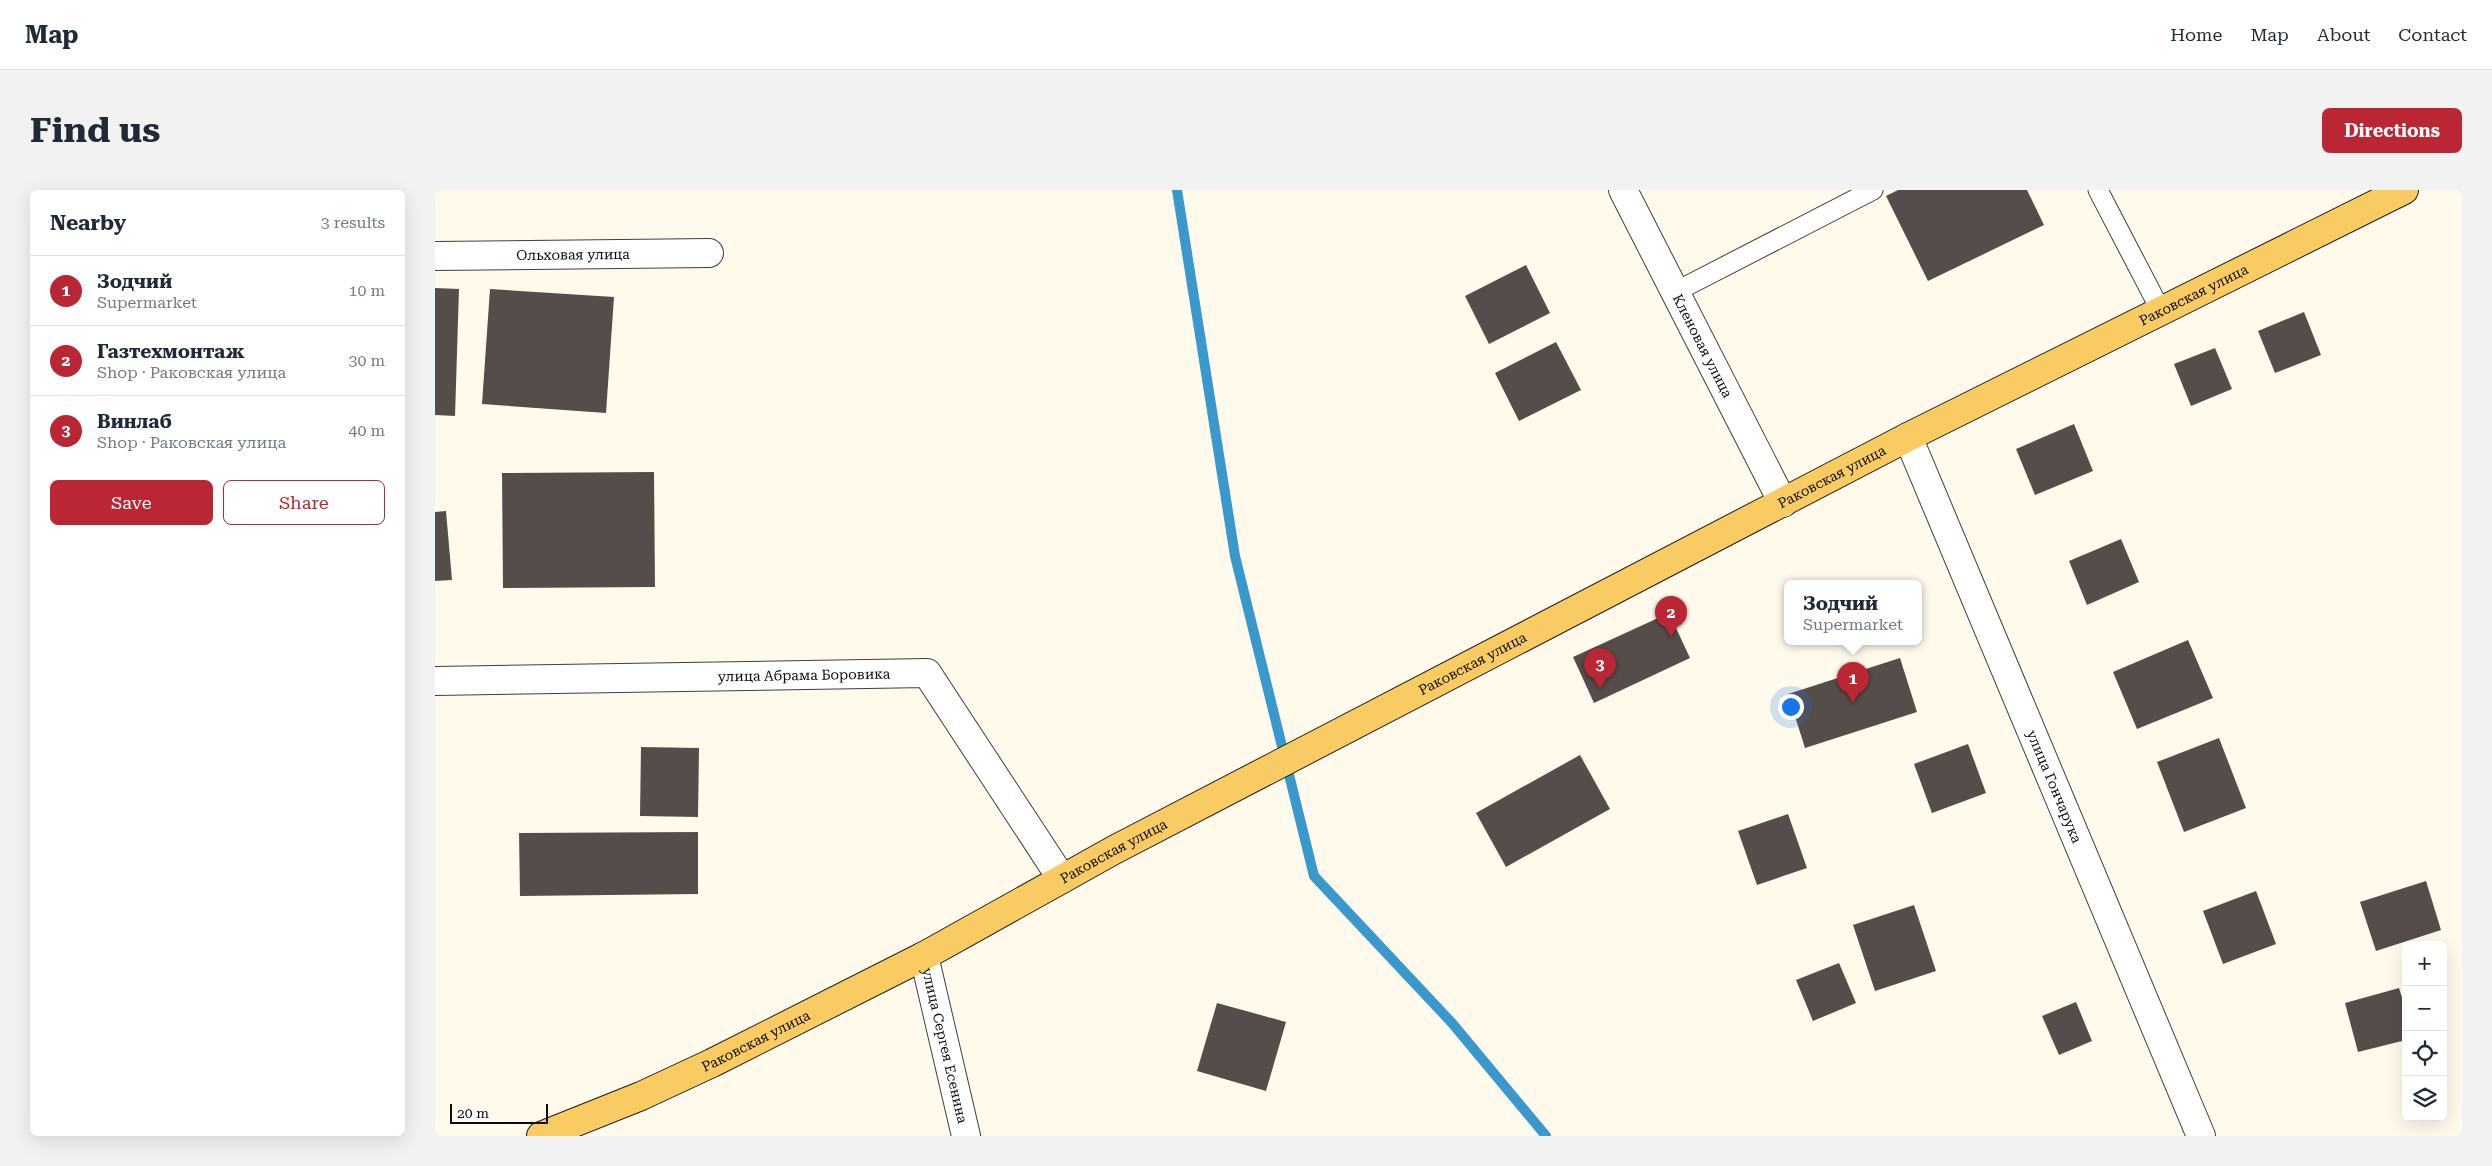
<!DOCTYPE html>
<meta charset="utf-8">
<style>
body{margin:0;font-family:"Roboto Serif",serif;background:#f2f2f3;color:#1f2937}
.controls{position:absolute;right:15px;bottom:15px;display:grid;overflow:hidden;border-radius:8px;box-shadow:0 5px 20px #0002}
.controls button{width:45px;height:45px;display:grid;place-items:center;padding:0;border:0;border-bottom:1px solid #e0e1e3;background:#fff;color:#1f2937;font:25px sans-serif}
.scale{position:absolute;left:15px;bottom:12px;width:98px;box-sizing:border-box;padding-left:5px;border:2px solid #0c0c0c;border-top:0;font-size:14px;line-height:18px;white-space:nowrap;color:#0c0c0c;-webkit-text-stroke:4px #fff;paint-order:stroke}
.you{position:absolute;left:1355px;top:516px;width:18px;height:18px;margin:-12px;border:4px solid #fff;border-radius:50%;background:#1a73e8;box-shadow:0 0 0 8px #1a73e833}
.badge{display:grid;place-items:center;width:32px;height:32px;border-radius:50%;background:#bb2635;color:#fff;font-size:16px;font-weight:700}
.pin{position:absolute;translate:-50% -41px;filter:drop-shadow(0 1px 2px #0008)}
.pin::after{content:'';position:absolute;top:26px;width:18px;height:15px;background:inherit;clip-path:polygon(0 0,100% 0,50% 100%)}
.popup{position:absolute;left:1349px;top:390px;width:138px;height:65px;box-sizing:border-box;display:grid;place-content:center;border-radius:8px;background:#fff;filter:drop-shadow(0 1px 4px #0005);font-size:16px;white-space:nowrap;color:#747a83}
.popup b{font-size:19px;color:#1f2937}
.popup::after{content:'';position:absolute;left:50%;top:100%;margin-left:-10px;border:10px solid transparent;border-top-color:#fff}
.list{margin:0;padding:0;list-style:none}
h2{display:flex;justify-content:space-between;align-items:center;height:65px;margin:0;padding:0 20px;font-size:21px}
h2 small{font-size:16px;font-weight:400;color:#747a83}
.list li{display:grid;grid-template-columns:32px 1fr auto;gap:15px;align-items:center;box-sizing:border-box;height:70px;padding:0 20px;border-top:1px solid #e0e1e3}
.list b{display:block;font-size:19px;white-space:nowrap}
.list p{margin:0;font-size:16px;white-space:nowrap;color:#747a83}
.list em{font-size:16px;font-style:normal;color:#747a83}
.actions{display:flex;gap:10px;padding:15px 20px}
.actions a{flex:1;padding:11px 0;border:1px solid #bb2635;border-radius:8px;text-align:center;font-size:18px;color:#bb2635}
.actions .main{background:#bb2635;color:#fff}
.icon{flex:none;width:28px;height:28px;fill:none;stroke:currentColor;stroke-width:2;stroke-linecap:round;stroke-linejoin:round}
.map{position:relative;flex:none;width:2027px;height:946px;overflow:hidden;border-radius:8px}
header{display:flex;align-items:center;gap:30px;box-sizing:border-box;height:70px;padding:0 25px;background:#fff;border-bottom:1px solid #e0e1e3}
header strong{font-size:24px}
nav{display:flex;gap:28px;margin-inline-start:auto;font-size:18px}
.intro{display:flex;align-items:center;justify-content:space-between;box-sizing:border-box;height:120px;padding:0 30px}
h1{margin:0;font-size:35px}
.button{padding:12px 22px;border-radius:8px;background:#bb2635;color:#fff;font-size:18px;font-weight:700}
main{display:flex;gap:30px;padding:0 30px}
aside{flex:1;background:#fff;border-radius:8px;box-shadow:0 5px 20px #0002}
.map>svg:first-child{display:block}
</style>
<header>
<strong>Map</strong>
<nav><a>Home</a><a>Map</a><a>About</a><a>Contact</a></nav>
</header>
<div class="intro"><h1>Find us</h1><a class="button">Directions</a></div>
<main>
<aside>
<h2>Nearby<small>3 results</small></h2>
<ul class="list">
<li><span class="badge">1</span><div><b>Зодчий</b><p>Supermarket</p></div><em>10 m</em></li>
<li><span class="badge">2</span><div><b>Газтехмонтаж</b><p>Shop · Раковская улица</p></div><em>30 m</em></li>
<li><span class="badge">3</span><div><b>Винлаб</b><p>Shop · Раковская улица</p></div><em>40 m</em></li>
</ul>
<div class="actions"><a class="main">Save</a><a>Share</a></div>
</aside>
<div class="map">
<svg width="2027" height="946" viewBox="0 0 2027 946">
<rect width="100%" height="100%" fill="#fffaec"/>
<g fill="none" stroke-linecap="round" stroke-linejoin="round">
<polyline stroke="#3999cc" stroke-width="10" points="742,0 800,366 879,686 1017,833 1111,946"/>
</g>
<g fill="#554d49">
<polygon points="1463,0 1592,0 1609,35 1493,91 1451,6"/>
<polygon points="1091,75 1115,123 1054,154 1030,106"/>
<polygon points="0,98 24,99 20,226 0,225"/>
<polygon points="55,99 179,107 171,223 47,214"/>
<polygon points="1869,122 1886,165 1840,183 1823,141"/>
<polygon points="1121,152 1146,200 1084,231 1060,183"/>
<polygon points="1780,158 1797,199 1756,216 1739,174"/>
<polygon points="1639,234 1658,281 1600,305 1581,259"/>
<polygon points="219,282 220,397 68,398 67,283"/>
<polygon points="11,321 17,390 0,391 0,322"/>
<polygon points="1686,349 1704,392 1652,415 1634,371"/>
<polygon points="1234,423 1255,468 1159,513 1138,467"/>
<polygon points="1753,450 1778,508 1702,539 1678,482"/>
<polygon points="1465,468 1482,522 1370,558 1353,504"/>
<polygon points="1784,548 1811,618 1749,642 1722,572"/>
<polygon points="1533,554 1551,603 1497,623 1479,574"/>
<polygon points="206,557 264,558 263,627 205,626"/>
<polygon points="1145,565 1175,619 1071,677 1041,623"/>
<polygon points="1353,624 1372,678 1322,695 1303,641"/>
<polygon points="263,642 263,704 85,706 84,643"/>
<polygon points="1991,691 2006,740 1941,761 1925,712"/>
<polygon points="1821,701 1841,754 1788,774 1768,721"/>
<polygon points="1479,715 1501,781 1440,801 1418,735"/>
<polygon points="1404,773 1421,813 1378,831 1361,790"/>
<polygon points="1964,798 1971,820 1971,850 1923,862 1910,813"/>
<polygon points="1641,812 1657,851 1624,865 1607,826"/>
<polygon points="782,813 851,832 831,901 762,881"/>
</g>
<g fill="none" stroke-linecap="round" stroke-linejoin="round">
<g stroke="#3f3f3f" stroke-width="21">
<g id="service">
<polyline points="1663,0 1726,121"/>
<polyline points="1240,102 1438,0"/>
</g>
</g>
<g stroke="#3f3f3f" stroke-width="30">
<g id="minor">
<path id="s1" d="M1188,0L1348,313"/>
<path id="s2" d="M0,66L274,63"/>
<path id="s3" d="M0,491L492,483L627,689"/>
<path id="s4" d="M489,766L531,946"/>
</g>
</g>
<g stroke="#3f3f3f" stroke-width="30">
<g id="tertiary">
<path id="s5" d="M1473,247L1766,946"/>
</g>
</g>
<g stroke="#1d1d1d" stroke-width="30">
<g id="primary">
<path id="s6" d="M106,946L206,906L277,873L489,766L679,660L1473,247L1969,0"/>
</g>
</g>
<use href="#service" stroke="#fff" stroke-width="19"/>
<use href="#minor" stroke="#fff" stroke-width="28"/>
<use href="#tertiary" stroke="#fff" stroke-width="28"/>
<use href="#primary" stroke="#f8cc63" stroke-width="28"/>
</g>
<g text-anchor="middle" stroke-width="5" stroke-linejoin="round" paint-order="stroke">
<g font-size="14" fill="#0c0c0c" stroke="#fff">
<text dy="5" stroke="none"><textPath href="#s2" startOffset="138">Ольховая улица</textPath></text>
<text dy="5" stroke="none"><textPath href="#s6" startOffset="1855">Раковская улица</textPath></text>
<text dy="5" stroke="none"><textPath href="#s1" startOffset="175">Кленовая улица</textPath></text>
<text dy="5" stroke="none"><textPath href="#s6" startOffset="1450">Раковская улица</textPath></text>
<text dy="5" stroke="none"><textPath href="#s6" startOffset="1045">Раковская улица</textPath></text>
<text dy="5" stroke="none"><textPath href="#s3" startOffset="369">улица Абрама Боровика</textPath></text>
<text dy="5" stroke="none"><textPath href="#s5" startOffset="379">улица Гончарука</textPath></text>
<text dy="5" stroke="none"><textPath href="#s6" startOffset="640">Раковская улица</textPath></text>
<text dy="5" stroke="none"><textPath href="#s6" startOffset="235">Раковская улица</textPath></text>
<text dy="5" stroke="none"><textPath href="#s4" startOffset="92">улица Сергея Есенина</textPath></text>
</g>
</g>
</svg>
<div class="controls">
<button>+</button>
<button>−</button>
<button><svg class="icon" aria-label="locate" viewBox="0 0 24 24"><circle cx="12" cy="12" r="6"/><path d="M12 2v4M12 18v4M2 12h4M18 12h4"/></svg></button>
<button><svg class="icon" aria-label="layers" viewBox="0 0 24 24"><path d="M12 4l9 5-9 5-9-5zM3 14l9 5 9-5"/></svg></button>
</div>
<div class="scale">20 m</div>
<div class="you"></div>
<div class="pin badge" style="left:1418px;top:513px">1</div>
<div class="popup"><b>Зодчий</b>Supermarket</div>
<div class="pin badge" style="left:1236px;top:447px">2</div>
<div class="pin badge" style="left:1165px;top:499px">3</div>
</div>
</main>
